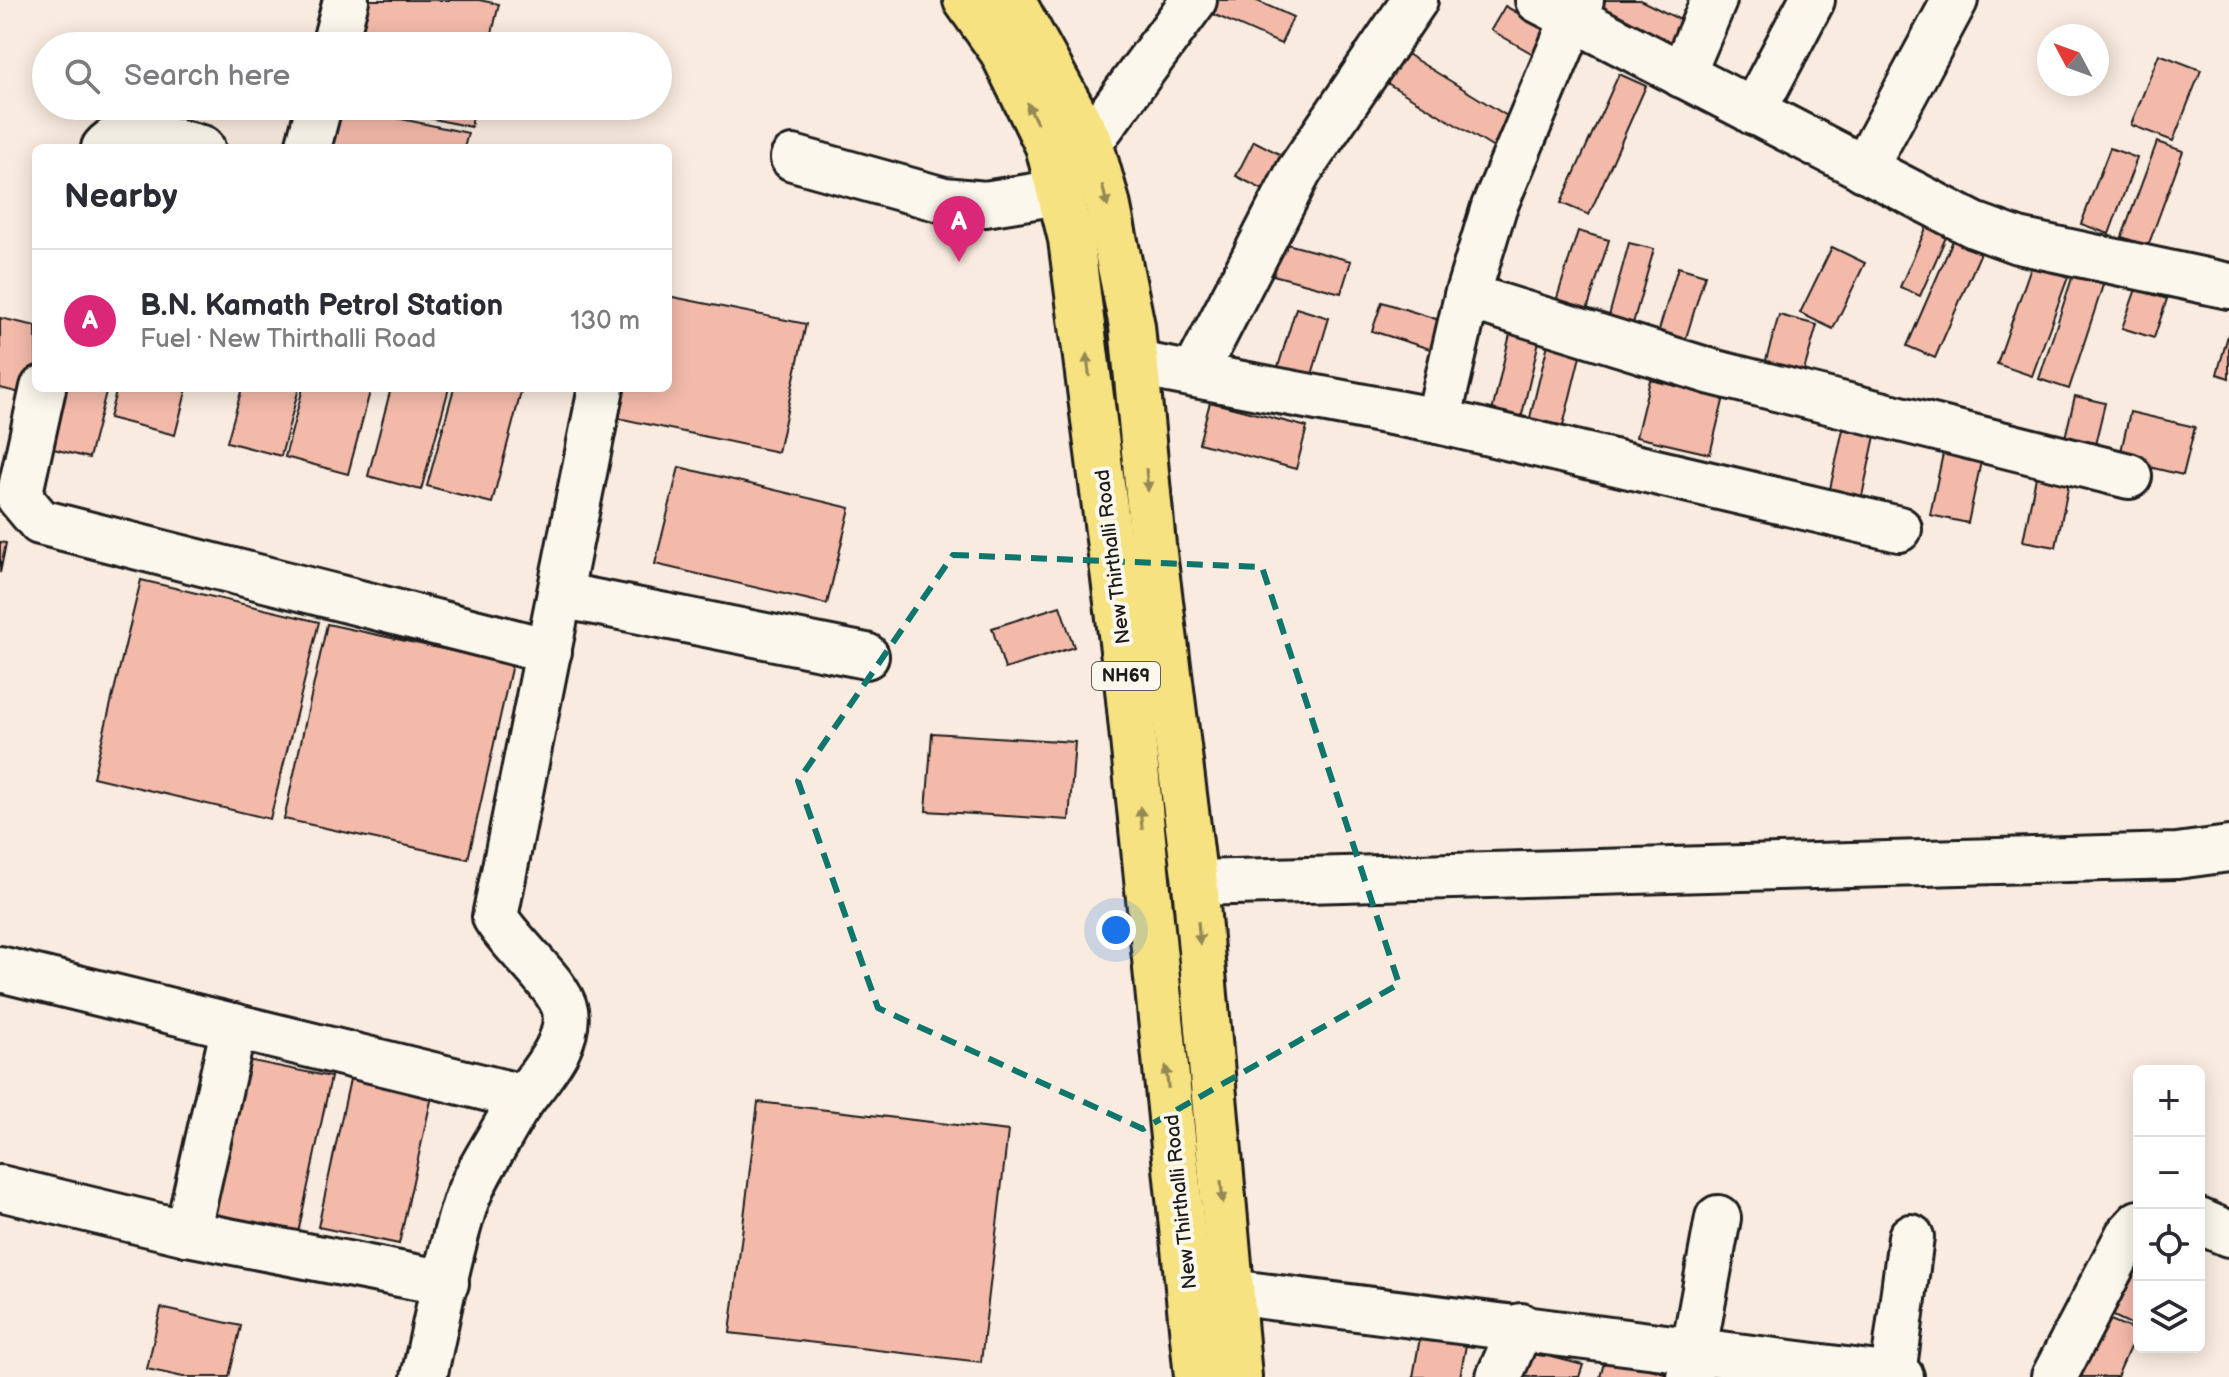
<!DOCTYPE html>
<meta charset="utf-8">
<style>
body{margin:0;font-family:"Balsamiq Sans",sans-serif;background:#f2f2f3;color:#2b2b33}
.controls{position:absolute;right:24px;bottom:24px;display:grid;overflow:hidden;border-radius:12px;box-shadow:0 4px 20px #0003}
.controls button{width:72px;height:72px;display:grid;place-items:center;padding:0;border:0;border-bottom:2px solid #e1e1e2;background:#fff;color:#2b2b33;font:40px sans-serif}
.compass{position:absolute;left:2037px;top:24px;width:72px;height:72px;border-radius:50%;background:#fff;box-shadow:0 4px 20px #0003;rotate:311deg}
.you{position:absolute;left:1116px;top:930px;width:28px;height:28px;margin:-20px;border:6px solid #fff;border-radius:50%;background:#1a73e8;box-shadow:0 0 0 12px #1a73e833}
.badge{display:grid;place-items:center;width:52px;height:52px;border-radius:50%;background:#db2777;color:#fff;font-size:26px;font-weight:700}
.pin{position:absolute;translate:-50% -66px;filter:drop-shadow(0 2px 4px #0008)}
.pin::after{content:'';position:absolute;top:42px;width:28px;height:24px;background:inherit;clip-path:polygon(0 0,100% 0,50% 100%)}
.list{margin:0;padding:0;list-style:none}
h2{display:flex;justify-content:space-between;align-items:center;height:104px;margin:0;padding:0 32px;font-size:34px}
h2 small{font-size:26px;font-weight:400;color:#7c7c81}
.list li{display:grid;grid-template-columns:52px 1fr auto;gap:24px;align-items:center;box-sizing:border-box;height:144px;padding:0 32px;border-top:2px solid #e1e1e2}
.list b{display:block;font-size:30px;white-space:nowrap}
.list p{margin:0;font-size:26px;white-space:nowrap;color:#7c7c81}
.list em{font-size:26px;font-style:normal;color:#7c7c81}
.icon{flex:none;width:44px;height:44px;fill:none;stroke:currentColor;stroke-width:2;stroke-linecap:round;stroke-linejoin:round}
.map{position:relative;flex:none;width:2229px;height:1377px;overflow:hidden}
.search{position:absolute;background:#fff;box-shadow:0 4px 20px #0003;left:32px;top:32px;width:640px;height:88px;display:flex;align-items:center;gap:20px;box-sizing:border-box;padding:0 28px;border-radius:44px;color:#7c7c81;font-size:30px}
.panel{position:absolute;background:#fff;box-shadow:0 4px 20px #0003;left:32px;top:144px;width:640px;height:248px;border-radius:12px}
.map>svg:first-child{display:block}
</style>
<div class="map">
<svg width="2229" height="1377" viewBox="0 0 2229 1377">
<rect width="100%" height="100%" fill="#f9ebdf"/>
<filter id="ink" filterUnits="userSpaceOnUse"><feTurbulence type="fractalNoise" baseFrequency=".0125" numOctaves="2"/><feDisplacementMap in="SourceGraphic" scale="16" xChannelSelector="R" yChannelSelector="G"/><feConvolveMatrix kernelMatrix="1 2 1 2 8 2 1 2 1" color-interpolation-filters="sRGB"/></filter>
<g filter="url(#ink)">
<g fill="#f3baaa" stroke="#1c1c1c" stroke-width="2">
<polygon points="365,0 479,0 499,4 489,46 405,46 358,36"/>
<polygon points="1211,0 1255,0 1293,17 1281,44 1206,11"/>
<polygon points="1603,0 1640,0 1701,30 1685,62 1595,18"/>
<polygon points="1505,6 1554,33 1540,58 1491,30"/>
<polygon points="356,40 384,46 355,46"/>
<polygon points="1405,53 1525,127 1507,156 1387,83"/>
<polygon points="2159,54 2201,70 2173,141 2131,125"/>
<polygon points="1619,74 1646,86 1589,215 1561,203"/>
<polygon points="340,106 468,133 464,148 330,148"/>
<polygon points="373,106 475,106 471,127"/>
<polygon points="1254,141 1297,163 1279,198 1236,176"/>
<polygon points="2157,142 2183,151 2148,246 2122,237"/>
<polygon points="2110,148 2137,158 2109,234 2081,224"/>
<polygon points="1927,226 1947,235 1920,296 1900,287"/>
<polygon points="1578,231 1609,240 1583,323 1552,314"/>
<polygon points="1954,238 1982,250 1935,358 1907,346"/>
<polygon points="1283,243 1351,261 1341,293 1273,275"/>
<polygon points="1629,243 1654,249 1630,334 1606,327"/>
<polygon points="1832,247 1865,263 1833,329 1800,313"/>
<polygon points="2032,264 2068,277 2032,376 1997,364"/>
<polygon points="1678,267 1705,275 1683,348 1656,340"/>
<polygon points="2075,269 2105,279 2069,389 2039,379"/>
<polygon points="2136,289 2167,299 2154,338 2122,328"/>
<polygon points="668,296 806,324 778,452 618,418 625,388 668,388"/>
<polygon points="1382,302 1452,324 1443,353 1372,331"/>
<polygon points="1296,308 1329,318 1308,388 1275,377"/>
<polygon points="1779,315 1817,325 1799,388 1761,377"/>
<polygon points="0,318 36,326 37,397 0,388"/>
<polygon points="2229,332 2229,378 2217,374"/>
<polygon points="1510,334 1539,341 1518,432 1489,425"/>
<polygon points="1548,344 1581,352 1559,442 1526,434"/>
<polygon points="1650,380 1724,397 1710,454 1636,437"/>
<polygon points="52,388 107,388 89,458 38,445"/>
<polygon points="117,388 187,388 175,435 109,418"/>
<polygon points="242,388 299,388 281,456 227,442"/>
<polygon points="303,388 371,388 348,474 285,457"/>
<polygon points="391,388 449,388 421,490 368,476"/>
<polygon points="454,388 522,388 492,503 427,486"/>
<polygon points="2075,396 2105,403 2092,457 2062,450"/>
<polygon points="1210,402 1307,427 1296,469 1199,443"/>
<polygon points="2130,412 2195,427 2183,475 2119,460"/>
<polygon points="1843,429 1875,436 1862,496 1830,489"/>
<polygon points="1945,444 1983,452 1968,523 1930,515"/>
<polygon points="679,467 850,508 827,604 655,564"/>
<polygon points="2038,467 2071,473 2056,547 2023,541"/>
<polygon points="0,542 6,543 0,573"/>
<polygon points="141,580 319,622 270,819 93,777"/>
<polygon points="1060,606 1074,647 1005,669 992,628"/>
<polygon points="327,624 512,664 468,859 284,819"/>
<polygon points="932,733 1075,742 1069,820 926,811"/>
<polygon points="233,1057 331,1077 298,1233 200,1213"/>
<polygon points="352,1070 434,1087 399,1244 318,1227"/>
<polygon points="758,1102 1008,1131 981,1362 730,1333"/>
<polygon points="2139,1240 2139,1328 2105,1312"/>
<polygon points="161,1308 241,1326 229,1377 183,1377 147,1369"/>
<polygon points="2089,1311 2137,1331 2117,1377 2060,1377"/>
<polygon points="1421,1332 1467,1340 1460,1377 1413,1377"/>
<polygon points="1517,1348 1583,1365 1579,1377 1510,1377"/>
<polygon points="1606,1356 1678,1377 1600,1377"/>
</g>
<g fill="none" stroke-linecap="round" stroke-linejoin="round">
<g stroke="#1c1c1c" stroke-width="50">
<g id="minor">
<polyline points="1538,0 1974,225 2018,241 2229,286"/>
<polyline points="334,46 346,0"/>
<polyline points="1682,75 1714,0"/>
<polyline points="1753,112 1812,0"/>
<polyline points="1090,142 1194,0"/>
<path d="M104,148C127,121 171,142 202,148"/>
<polyline points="308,148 319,106"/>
<polyline points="793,158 944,200 985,204 1059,192"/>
<polyline points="1864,169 1955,0"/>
<polyline points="1467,296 1712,372 2129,476"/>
<polyline points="1137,364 1438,421 1899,529"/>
<polyline points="1195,373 1299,171 1415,0"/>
<polyline points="43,388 19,497 40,522 549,651"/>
<polyline points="1438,421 1467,296 1494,207 1581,0"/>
<polyline points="560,595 866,656"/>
<polyline points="1195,883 2177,856 2229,849"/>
<polyline points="0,969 522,1097"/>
<polyline points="0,1188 187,1233 446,1283"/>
<polyline points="2199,1221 2229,1234"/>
<polyline points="187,1233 234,1026"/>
<polyline points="1231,1292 1901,1377"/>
<polyline points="1893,1375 1911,1237"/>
<path d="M424,1377C437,1320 447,1260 465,1204C475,1174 496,1145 511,1117C528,1086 572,1049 565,1010C559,983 511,945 495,917L601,388"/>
<polyline points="1499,1377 1521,1326"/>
<polyline points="1689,1377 1718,1218"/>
<polyline points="2054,1377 2128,1235 2139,1223"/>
</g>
</g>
<g stroke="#1c1c1c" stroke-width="50">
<g id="highway">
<polyline points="966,0 1002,51 1048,146 1071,239 1128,689 1197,1377"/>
<polyline points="1012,0 1090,142 1107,202 1132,326 1153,545 1195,883 1239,1377"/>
</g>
</g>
<use href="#minor" stroke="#fbf7ec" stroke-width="44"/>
<use href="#highway" stroke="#f7e281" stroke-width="44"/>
</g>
<defs><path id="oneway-solid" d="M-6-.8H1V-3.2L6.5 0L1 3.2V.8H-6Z" transform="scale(2)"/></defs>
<g fill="#948954">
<use href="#oneway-solid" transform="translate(1032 113) rotate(-116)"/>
<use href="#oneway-solid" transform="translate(1105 196) rotate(76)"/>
<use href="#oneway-solid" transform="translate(1088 365) rotate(-97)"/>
<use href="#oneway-solid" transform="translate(1147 480) rotate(85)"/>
<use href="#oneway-solid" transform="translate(1141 818) rotate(-96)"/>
<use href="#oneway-solid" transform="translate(1199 933) rotate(85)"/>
<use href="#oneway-solid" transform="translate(1167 1077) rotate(-96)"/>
<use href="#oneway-solid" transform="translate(1222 1192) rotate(85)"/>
</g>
</g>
<path fill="none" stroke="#0f766e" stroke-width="6" stroke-dasharray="16 10" stroke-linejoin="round" d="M953,555L1262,567L1399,984L1143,1129L878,1008L798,781Z"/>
<g text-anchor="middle" stroke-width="8" stroke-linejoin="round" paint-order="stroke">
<rect fill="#fbf7ec" stroke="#5f5e5a" stroke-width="2" x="1092" y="662" width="68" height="28" rx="6"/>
<g font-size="18" font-weight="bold" fill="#1c1c1c">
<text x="1126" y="682">NH69</text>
</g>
<g font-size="20" fill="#1c1c1c" stroke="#fbf7ec">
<text transform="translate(1112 557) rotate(-97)" y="7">New Thirthalli Road</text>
<text transform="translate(1180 1202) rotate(-96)" y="7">New Thirthalli Road</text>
</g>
</g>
</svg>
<div class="controls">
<button>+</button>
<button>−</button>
<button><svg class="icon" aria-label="locate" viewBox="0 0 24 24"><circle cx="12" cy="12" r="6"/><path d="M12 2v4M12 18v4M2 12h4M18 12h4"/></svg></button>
<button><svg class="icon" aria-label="layers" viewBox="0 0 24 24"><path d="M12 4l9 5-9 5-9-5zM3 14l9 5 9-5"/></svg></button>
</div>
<svg class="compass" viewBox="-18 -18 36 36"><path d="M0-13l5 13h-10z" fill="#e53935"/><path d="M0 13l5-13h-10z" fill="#7c7c81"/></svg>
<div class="you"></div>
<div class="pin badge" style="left:959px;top:262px">A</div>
<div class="search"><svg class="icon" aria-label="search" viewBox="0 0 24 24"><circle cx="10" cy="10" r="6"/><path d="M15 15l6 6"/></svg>Search here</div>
<section class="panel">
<h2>Nearby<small></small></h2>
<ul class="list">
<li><span class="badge">A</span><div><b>B.N. Kamath Petrol Station</b><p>Fuel · New Thirthalli Road</p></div><em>130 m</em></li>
</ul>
</section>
</div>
